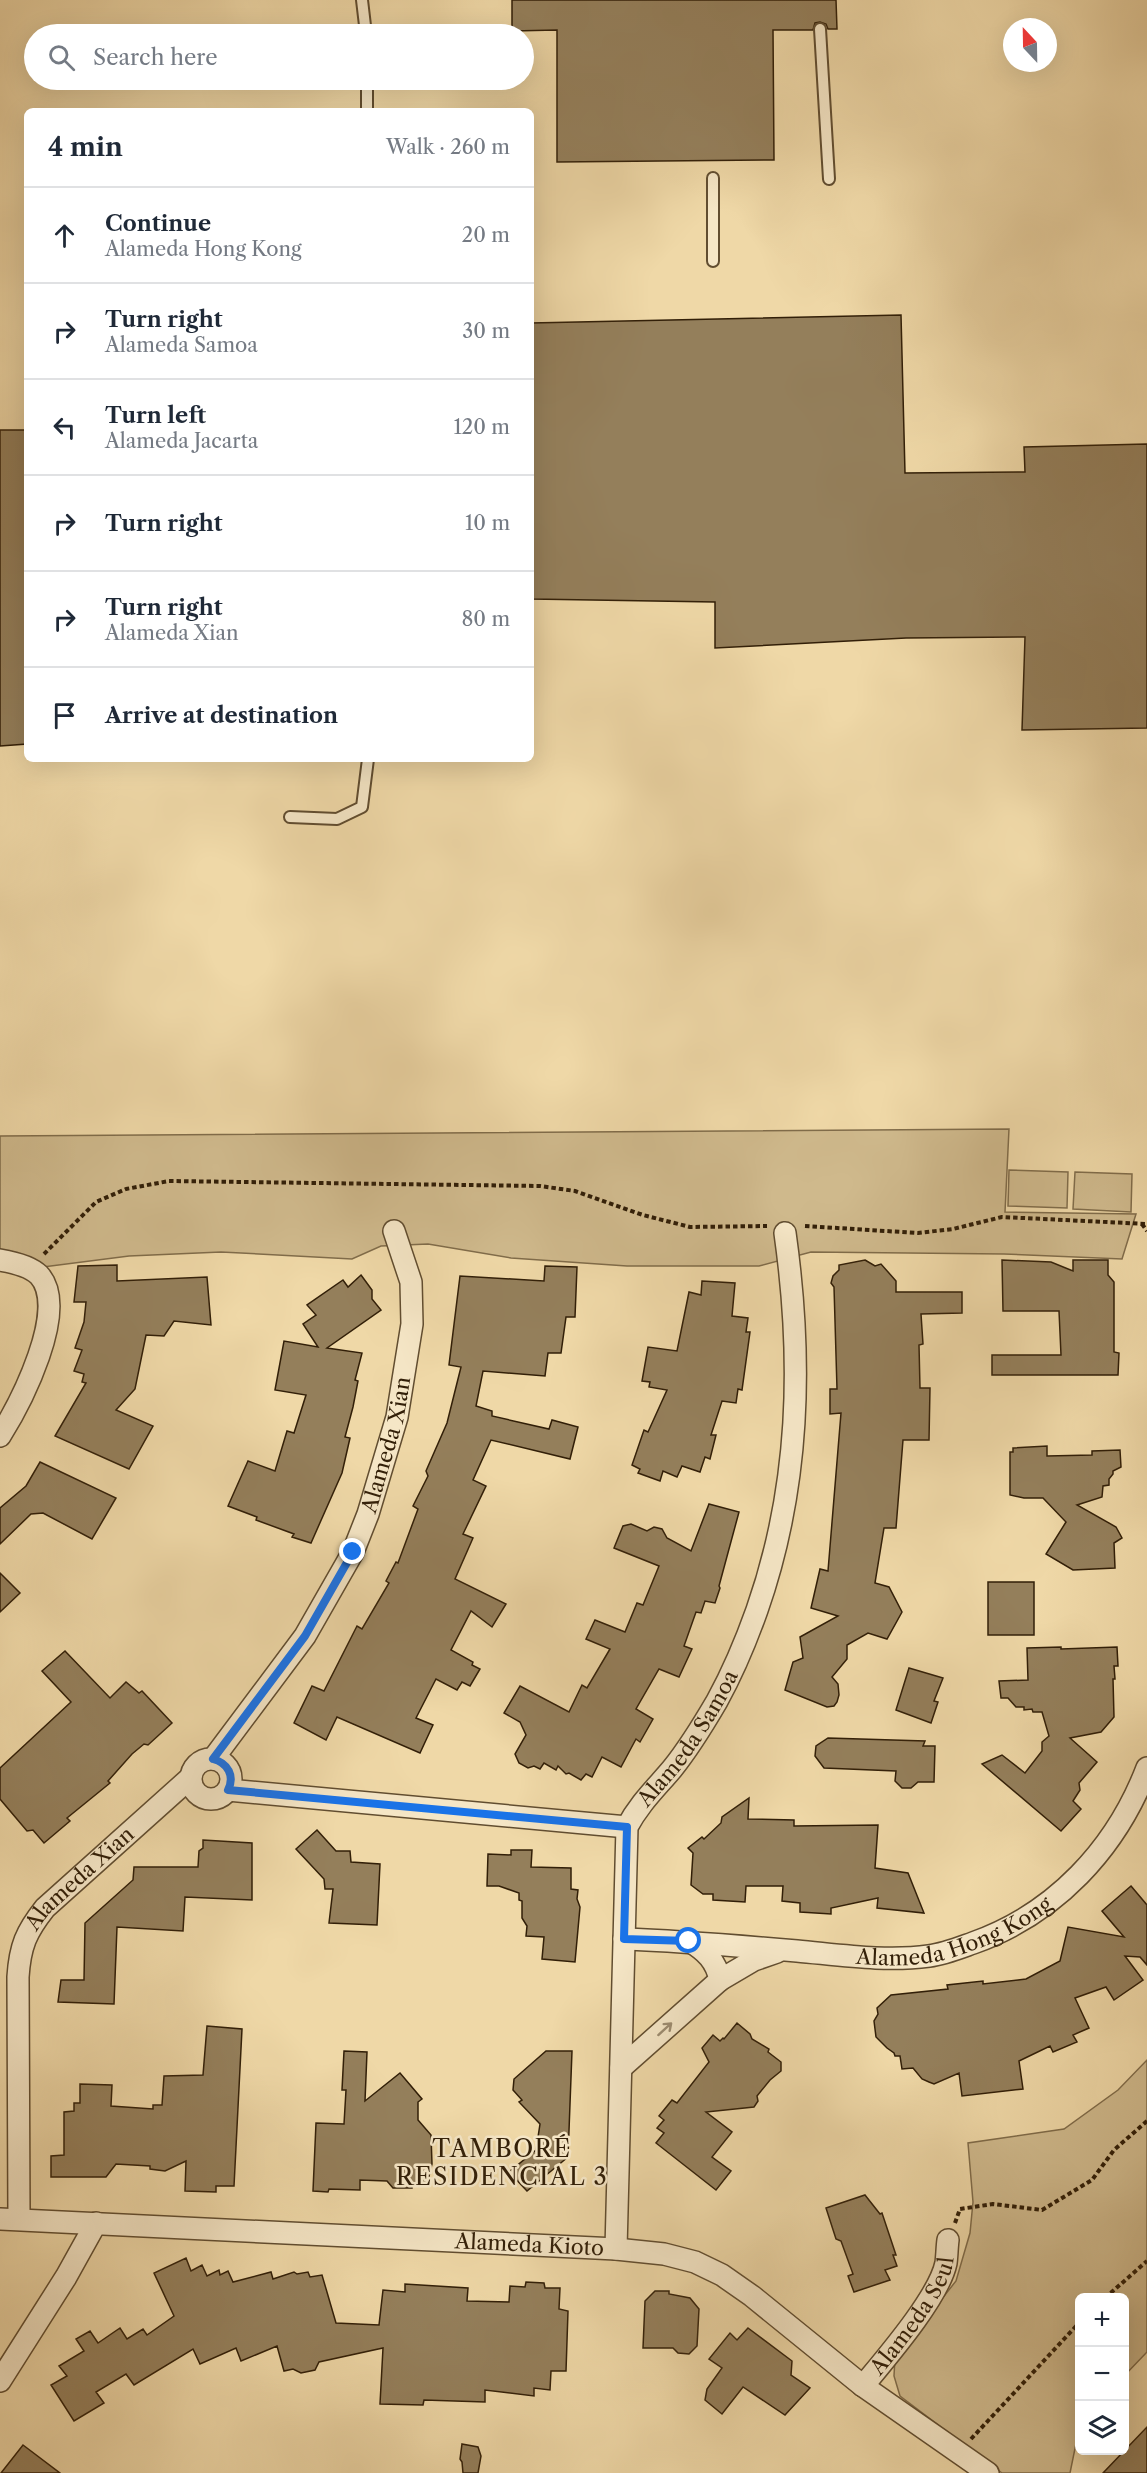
<!DOCTYPE html>
<meta charset="utf-8">
<style>
body{margin:0;font-family:"Libre Caslon Text",serif;background:#f2f2f3;color:#1f2937}
.controls{position:absolute;right:18px;bottom:18px;display:grid;overflow:hidden;border-radius:9px;box-shadow:0 6px 24px #0002}
.controls button{width:54px;height:54px;display:grid;place-items:center;padding:0;border:0;border-bottom:2px solid #e0e1e3;background:#fff;color:#1f2937;font:30px sans-serif}
.compass{position:absolute;left:1003px;top:18px;width:54px;height:54px;border-radius:50%;background:#fff;box-shadow:0 6px 24px #0002;rotate:338deg}
.stop{position:absolute;width:18px;height:18px;margin:-14px;border:4px solid #1a73e8;border-radius:50%;background:#fff}
.stop.end{background:#1a73e8;border-color:#fff;box-shadow:0 2px 6px #0008}
.list{margin:0;padding:0;list-style:none}
h2{display:flex;justify-content:space-between;align-items:center;height:78px;margin:0;padding:0 24px;font-size:26px}
h2 small{font-size:20px;font-weight:400;color:#747a83}
.list li{display:grid;grid-template-columns:39px 1fr auto;gap:18px;align-items:center;box-sizing:border-box;height:96px;padding:0 24px;border-top:2px solid #e0e1e3}
.list b{display:block;font-size:22px;white-space:nowrap}
.list p{margin:0;font-size:20px;white-space:nowrap;color:#747a83}
.list em{font-size:20px;font-style:normal;color:#747a83}
.icon{flex:none;width:33px;height:33px;fill:none;stroke:currentColor;stroke-width:2;stroke-linecap:round;stroke-linejoin:round}
.map{position:relative;flex:none;width:1147px;height:2473px;overflow:hidden}
.search{position:absolute;background:#fff;box-shadow:0 6px 24px #0002;left:24px;top:24px;width:510px;height:66px;display:flex;align-items:center;gap:15px;box-sizing:border-box;padding:0 21px;border-radius:33px;color:#747a83;font-size:22px}
.panel{position:absolute;background:#fff;box-shadow:0 6px 24px #0002;left:24px;top:108px;width:510px;height:654px;border-radius:9px}
.map>svg:first-child{display:block}
</style>
<div class="map">
<svg width="1147" height="2473" viewBox="0 0 1147 2473">
<rect width="100%" height="100%" fill="#efd8a7"/>
<filter id="stains"><feTurbulence type="fractalNoise" baseFrequency=".00333" numOctaves="4"/><feColorMatrix values="0 0 0 0 .2 0 0 0 0 .09 0 0 0 0 .02 0 0 0 .5 -.17"/></filter>
<radialGradient id="worn" r=".72"><stop offset=".6" stop-color="#630" stop-opacity="0"/><stop offset="1" stop-color="#630" stop-opacity=".3"/></radialGradient>
<g fill="#cfb98c" stroke="#806c4a" stroke-width="1.5">
<polygon points="1009,1129 1005,1212 1136,1214 1122,1259 1004,1254 811,1252 759,1266 627,1266 511,1258 428,1244 381,1246 352,1259 221,1252 129,1256 43,1267 0,1252 0,1136"/>
<polygon points="1009,1170 1068,1172 1067,1208 1008,1206"/>
<polygon points="1075,1172 1132,1174 1131,1212 1073,1209"/>
<polygon points="1147,2060 1147,2352 1125,2375 1124,2298 1080,2298 1079,2429 1070,2473 1002,2473 900,2396 894,2376 895,2358 956,2281 970,2233 973,2202 968,2143 1064,2129 1118,2090"/>
</g>
<g fill="#947f5b" stroke="#321f08" stroke-width="1.5">
<polygon points="512,0 836,0 837,29 828,29 826,24 820,22 815,23 813,30 773,30 774,160 557,162 557,30 512,31"/>
<polygon points="901,315 905,473 1025,472 1024,447 1147,444 1147,728 1022,730 1025,637 906,638 715,648 715,602 531,599 531,323"/>
<polygon points="0,430 27,430 27,744 0,746"/>
<polygon points="865,1260 875,1266 881,1264 896,1281 896,1292 962,1292 962,1313 921,1314 923,1344 919,1345 920,1388 930,1388 929,1440 903,1440 896,1528 884,1528 875,1583 889,1587 902,1612 887,1639 868,1633 847,1645 847,1659 832,1677 838,1684 839,1695 837,1702 834,1706 827,1707 785,1690 793,1662 803,1658 800,1637 838,1616 811,1608 820,1569 828,1571 841,1413 830,1414 830,1389 837,1389 834,1287 831,1283 833,1276 839,1270 839,1265"/>
<polygon points="1002,1260 1051,1262 1073,1271 1073,1260 1108,1260 1108,1275 1114,1282 1114,1352 1119,1353 1118,1375 992,1375 992,1355 1061,1355 1059,1311 1003,1311"/>
<polygon points="117,1265 117,1281 207,1277 211,1325 174,1321 164,1336 146,1335 135,1389 116,1410 153,1426 129,1469 55,1436 86,1383 82,1382 84,1374 74,1371 82,1350 75,1348 84,1322 86,1302 74,1302 78,1266"/>
<polygon points="545,1266 577,1267 575,1317 566,1317 561,1353 548,1353 545,1376 483,1371 476,1406 492,1411 492,1416 549,1429 552,1420 578,1427 570,1459 491,1440 473,1480 486,1486 463,1534 473,1538 455,1579 506,1604 492,1627 471,1611 451,1650 473,1662 472,1665 480,1669 470,1686 462,1682 457,1690 436,1679 416,1718 433,1725 420,1753 337,1717 326,1740 294,1723 312,1686 324,1691 357,1626 362,1629 389,1583 386,1581 396,1562 398,1563 418,1509 413,1506 428,1476 426,1471 447,1423 461,1367 449,1365 460,1276 544,1281"/>
<polygon points="361,1275 372,1290 372,1299 381,1310 327,1348 362,1353 355,1380 358,1381 353,1407 345,1437 350,1438 342,1473 311,1543 292,1537 294,1534 256,1520 257,1517 228,1506 248,1461 275,1471 287,1431 294,1433 306,1395 275,1390 284,1341 318,1347 303,1324 316,1315 307,1305 343,1280 348,1287"/>
<polygon points="702,1281 735,1283 732,1316 748,1318 746,1332 750,1332 742,1390 738,1389 736,1403 722,1401 711,1435 716,1435 710,1459 705,1457 700,1472 682,1466 677,1477 663,1471 660,1481 638,1473 640,1469 632,1465 644,1430 648,1432 667,1390 649,1387 650,1382 642,1381 648,1347 677,1351 689,1292 701,1295"/>
<polygon points="1047,1446 1047,1456 1092,1455 1092,1451 1120,1450 1121,1467 1113,1471 1113,1474 1109,1479 1109,1485 1103,1486 1102,1497 1077,1505 1116,1527 1122,1538 1114,1543 1115,1568 1073,1570 1046,1554 1066,1522 1043,1498 1024,1498 1010,1495 1010,1452 1013,1452 1013,1448"/>
<polygon points="40,1462 116,1498 92,1539 43,1513 31,1514 0,1544 0,1508 26,1486"/>
<polygon points="709,1504 739,1512 719,1586 720,1588 715,1603 705,1601 701,1613 696,1612 684,1646 692,1649 679,1677 659,1669 636,1709 653,1719 640,1742 636,1739 621,1767 602,1757 592,1777 586,1774 581,1780 569,1773 566,1774 558,1766 556,1770 544,1763 540,1769 534,1766 528,1768 519,1763 515,1754 526,1735 520,1722 504,1713 520,1686 569,1712 582,1685 587,1688 610,1649 586,1639 595,1620 625,1632 637,1603 643,1605 659,1566 614,1548 623,1526 631,1524 647,1531 654,1527 662,1529 667,1538 691,1551"/>
<polygon points="0,1573 20,1593 0,1612"/>
<rect x="988" y="1582" width="46" height="53"/>
<polygon points="1061,1647 1061,1649 1117,1647 1118,1666 1114,1666 1115,1679 1113,1679 1114,1717 1101,1732 1070,1738 1097,1762 1079,1783 1080,1790 1073,1801 1081,1809 1061,1831 982,1764 1002,1755 1025,1773 1042,1751 1042,1742 1049,1736 1042,1712 1033,1712 1032,1709 1024,1710 1024,1707 1016,1707 1008,1698 1001,1698 999,1681 1028,1680 1027,1648"/>
<polygon points="65,1651 110,1698 126,1682 139,1693 142,1691 172,1723 148,1745 144,1744 132,1754 108,1781 110,1783 67,1818 70,1821 44,1843 33,1830 27,1831 0,1799 0,1768 71,1702 42,1671"/>
<polygon points="909,1668 943,1678 934,1701 938,1702 931,1723 896,1710"/>
<polygon points="828,1738 925,1741 923,1746 935,1746 934,1782 918,1782 911,1788 902,1788 895,1781 896,1771 824,1768 815,1756 816,1746"/>
<polygon points="749,1798 748,1819 794,1820 794,1826 878,1825 875,1868 908,1873 924,1913 877,1908 878,1898 831,1908 831,1914 800,1912 800,1903 782,1901 783,1886 746,1886 745,1902 713,1900 713,1894 703,1894 691,1885 693,1853 688,1848 702,1837 704,1839 721,1823 722,1817"/>
<polygon points="317,1830 336,1851 350,1851 351,1862 380,1864 377,1925 329,1923 333,1889 325,1889 324,1879 296,1849"/>
<polygon points="203,1840 252,1843 252,1900 185,1897 183,1931 117,1927 114,2004 58,2002 61,1980 84,1980 85,1923 133,1880 134,1867 198,1867 199,1851 203,1848"/>
<polygon points="511,1850 532,1850 531,1867 571,1868 571,1889 578,1890 577,1899 580,1907 575,1962 542,1959 544,1937 526,1936 527,1926 522,1918 522,1901 519,1900 519,1893 499,1886 487,1886 488,1854 511,1855"/>
<polygon points="1131,1886 1147,1905 1147,1965 1140,1957 1125,1956 1143,1980 1114,2000 1106,1987 1075,1998 1089,2028 1073,2035 1077,2042 1053,2052 1050,2046 1019,2061 1023,2089 962,2096 959,2073 934,2084 929,2082 922,2079 913,2068 902,2069 900,2056 895,2056 894,2053 887,2048 876,2037 874,2021 878,2014 877,2008 891,1995 948,1989 947,1985 983,1981 983,1984 1026,1979 1060,1961 1068,1927 1124,1937 1102,1911"/>
<polygon points="737,2023 750,2034 752,2039 769,2049 768,2052 781,2062 781,2071 770,2080 757,2096 758,2101 754,2107 706,2112 732,2132 712,2157 731,2171 716,2190 656,2143 664,2133 657,2128 664,2120 659,2116 672,2100 677,2103 709,2062 702,2048 713,2035 720,2041 723,2038 724,2039"/>
<polygon points="207,2026 242,2029 234,2186 216,2186 216,2192 185,2191 186,2161 165,2171 150,2169 150,2166 116,2164 106,2177 51,2177 51,2156 64,2155 64,2112 74,2111 74,2103 80,2103 80,2084 112,2085 111,2106 153,2109 153,2105 162,2105 164,2076 203,2075"/>
<polygon points="344,2051 367,2052 365,2101 400,2073 422,2099 418,2102 418,2120 431,2135 432,2164 427,2184 412,2186 412,2188 393,2188 387,2181 360,2180 360,2190 329,2189 328,2192 313,2191 316,2123 344,2124 346,2090 342,2090"/>
<polygon points="546,2051 572,2051 568,2157 527,2191 509,2172 536,2150 540,2124 519,2102 522,2100 513,2090 514,2079"/>
<polygon points="865,2195 880,2214 882,2213 896,2255 893,2255 897,2266 885,2270 890,2280 854,2292 848,2276 853,2274 841,2241 836,2239 826,2208"/>
<polygon points="186,2258 191,2271 202,2265 207,2276 219,2270 220,2275 228,2271 233,2282 271,2272 273,2279 294,2272 297,2274 308,2272 310,2277 322,2275 336,2323 379,2325 383,2290 405,2292 405,2284 468,2288 467,2301 509,2302 510,2286 525,2287 526,2282 544,2283 545,2288 560,2288 559,2309 568,2311 566,2371 551,2371 550,2390 534,2388 534,2396 485,2390 485,2402 424,2400 423,2405 380,2404 383,2348 319,2362 315,2370 301,2373 293,2369 284,2371 277,2346 241,2361 236,2348 200,2364 193,2349 134,2385 126,2374 96,2392 104,2403 74,2421 51,2385 67,2376 59,2366 84,2351 76,2339 90,2331 98,2343 120,2328 127,2339 143,2329 147,2335 174,2316 154,2273"/>
<polygon points="655,2291 669,2291 669,2294 690,2298 699,2309 697,2346 689,2354 678,2353 673,2348 643,2348 645,2301"/>
<polygon points="748,2328 792,2361 791,2375 810,2388 785,2415 743,2387 722,2414 705,2400 707,2389 722,2368 709,2359 730,2333 737,2340"/>
<polygon points="1147,2427 1147,2473 1103,2473"/>
<polygon points="462,2444 478,2447 481,2456 478,2473 463,2473 462,2462 460,2459"/>
<polygon points="23,2445 60,2473 1,2473"/>
</g>
<g fill="none" stroke-linecap="round" stroke-linejoin="round">
<g stroke="#614d30" stroke-width="14">
<g id="service">
<polyline points="362,0 366,34"/>
<polyline points="820,29 829,179"/>
<polyline points="367,80 367,111"/>
<polyline points="713,261 713,178"/>
<polyline points="290,817 337,819 362,807 368,759"/>
</g>
</g>
<g stroke="#614d30" stroke-width="24">
<g id="minor">
<path d="M0,1260C12,1262 30,1266 39,1275C70,1309 20,1404 0,1436"/>
<circle cx="211" cy="1779" r="20"/>
<path id="s1" d="M213,1759L305,1636L353,1552L368,1514L397,1417L412,1324L411,1282L394,1231"/>
<polyline points="228,1790 627,1827"/>
<path id="s2" d="M624,1939C682,1941 740,1946 797,1951C841,1955 886,1962 929,1956C944,1954 959,1948 973,1943C1055,1914 1116,1849 1147,1768"/>
<path d="M689,1941C706,1951 716,1961 720,1980"/>
<polyline points="621,2068 720,1980 754,1960 777,1952"/>
<path id="s3" d="M0,2219L616,2249L664,2254L695,2262L722,2275L752,2296L863,2386L988,2473"/>
<path id="s4" d="M19,2219L18,1977C20,1946 26,1932 45,1908L190,1778"/>
<path id="s5" d="M616,2249L627,1827C639,1804 656,1788 672,1769C689,1748 703,1725 717,1701C733,1672 746,1641 757,1610C800,1487 803,1361 785,1233"/>
<polyline points="0,2381 66,2277 96,2223"/>
<path id="s6" d="M863,2386C886,2358 939,2297 946,2263C947,2256 947,2247 948,2240"/>
</g>
</g>
<g stroke="#321f08" stroke-width="4" stroke-dasharray="4.5 3" stroke-linecap="butt">
<polyline points="1142,1224 1147,1231"/>
<polyline points="805,1226 918,1233 953,1229 1002,1217 1147,1224"/>
<polyline points="44,1254 96,1202 126,1189 169,1181 540,1186 575,1191 643,1215 690,1227 767,1226"/>
<polyline points="955,2223 960,2209 993,2204 1042,2210 1092,2180 1114,2150 1147,2121"/>
<polyline points="1105,2298 1147,2261"/>
<polyline points="971,2439 1080,2322"/>
</g>
<use href="#service" stroke="#f5e6c6" stroke-width="10"/>
<use href="#minor" stroke="#f5e6c6" stroke-width="21"/>
</g>
<defs><path id="oneway-shaft" d="M-6 0H5M1.5-3L5.5 0L1.5 3" fill="none" stroke-width="1.6" stroke-linecap="round" stroke-linejoin="round" transform="scale(1.5)"/></defs>
<use stroke="#9d8c70" href="#oneway-shaft" transform="translate(665 2029) rotate(-42)"/>
<g fill="none" stroke-linecap="round" stroke-linejoin="round">
<path stroke="#1a73e8" stroke-width="8" d="M353,1552L305,1636L213,1759C228,1763 235,1776 228,1790L627,1827L624,1939L689,1941"/>
</g>
<g text-anchor="middle" stroke-width="5" stroke-linejoin="round" paint-order="stroke">
<g font-size="21" fill="#321f08" stroke="#f5e6c6">
<text dy="7" stroke="none"><textPath href="#s1" startOffset="363">Alameda Xian</textPath></text>
<text dy="7" stroke="none"><textPath href="#s5" startOffset="530">Alameda Samoa</textPath></text>
<text dy="7" stroke="none"><textPath href="#s4" startOffset="363">Alameda Xian</textPath></text>
<text dy="7" stroke="none"><textPath href="#s2" startOffset="336">Alameda Hong Kong</textPath></text>
<text dy="7" stroke="none"><textPath href="#s3" startOffset="530">Alameda Kioto</textPath></text>
<text dy="7" stroke="none"><textPath href="#s6" startOffset="87">Alameda Seul</textPath></text>
</g>
<g font-size="24" letter-spacing="1.5" fill="#321f08" stroke="#f5e6c6">
<text x="502" y="2157">TAMBORÉ<tspan x="502" dy="28">RESIDENCIAL 3</tspan></text>
</g>
</g>
<rect width="100%" height="100%" filter="url(#stains)"/>
<rect width="100%" height="100%" fill="url(#worn)"/>
</svg>
<div class="controls">
<button>+</button>
<button>−</button>
<button><svg class="icon" aria-label="layers" viewBox="0 0 24 24"><path d="M12 4l9 5-9 5-9-5zM3 14l9 5 9-5"/></svg></button>
</div>
<svg class="compass" viewBox="-18 -18 36 36"><path d="M0-13l5 13h-10z" fill="#e53935"/><path d="M0 13l5-13h-10z" fill="#747a83"/></svg>
<div class="stop" style="left:689px;top:1941px"></div>
<div class="stop end" style="left:353px;top:1552px"></div>
<div class="search"><svg class="icon" aria-label="search" viewBox="0 0 24 24"><circle cx="10" cy="10" r="6"/><path d="M15 15l6 6"/></svg>Search here</div>
<section class="panel">
<h2>4 min<small>Walk · 260 m</small></h2>
<ul class="list">
<li><svg class="icon" aria-label="ahead" viewBox="0 0 24 24"><path d="M12 20V5M6 11l6-6 6 6"/></svg><div><b>Continue</b><p>Alameda Hong Kong</p></div><em>20 m</em></li>
<li><svg class="icon" aria-label="right" viewBox="0 0 24 24"><path d="M7 20v-9h11M14 6l5 5-5 5"/></svg><div><b>Turn right</b><p>Alameda Samoa</p></div><em>30 m</em></li>
<li><svg class="icon" aria-label="left" viewBox="0 0 24 24"><path d="M17 20v-9H6M10 6l-5 5 5 5"/></svg><div><b>Turn left</b><p>Alameda Jacarta</p></div><em>120 m</em></li>
<li><svg class="icon" aria-label="right" viewBox="0 0 24 24"><path d="M7 20v-9h11M14 6l5 5-5 5"/></svg><div><b>Turn right</b></div><em>10 m</em></li>
<li><svg class="icon" aria-label="right" viewBox="0 0 24 24"><path d="M7 20v-9h11M14 6l5 5-5 5"/></svg><div><b>Turn right</b><p>Alameda Xian</p></div><em>80 m</em></li>
<li><svg class="icon" aria-label="arrive" viewBox="0 0 24 24"><path d="M6 21V4h12l-3 4 3 4H6"/></svg><div><b>Arrive at destination</b></div></li>
</ul>
</section>
</div>
